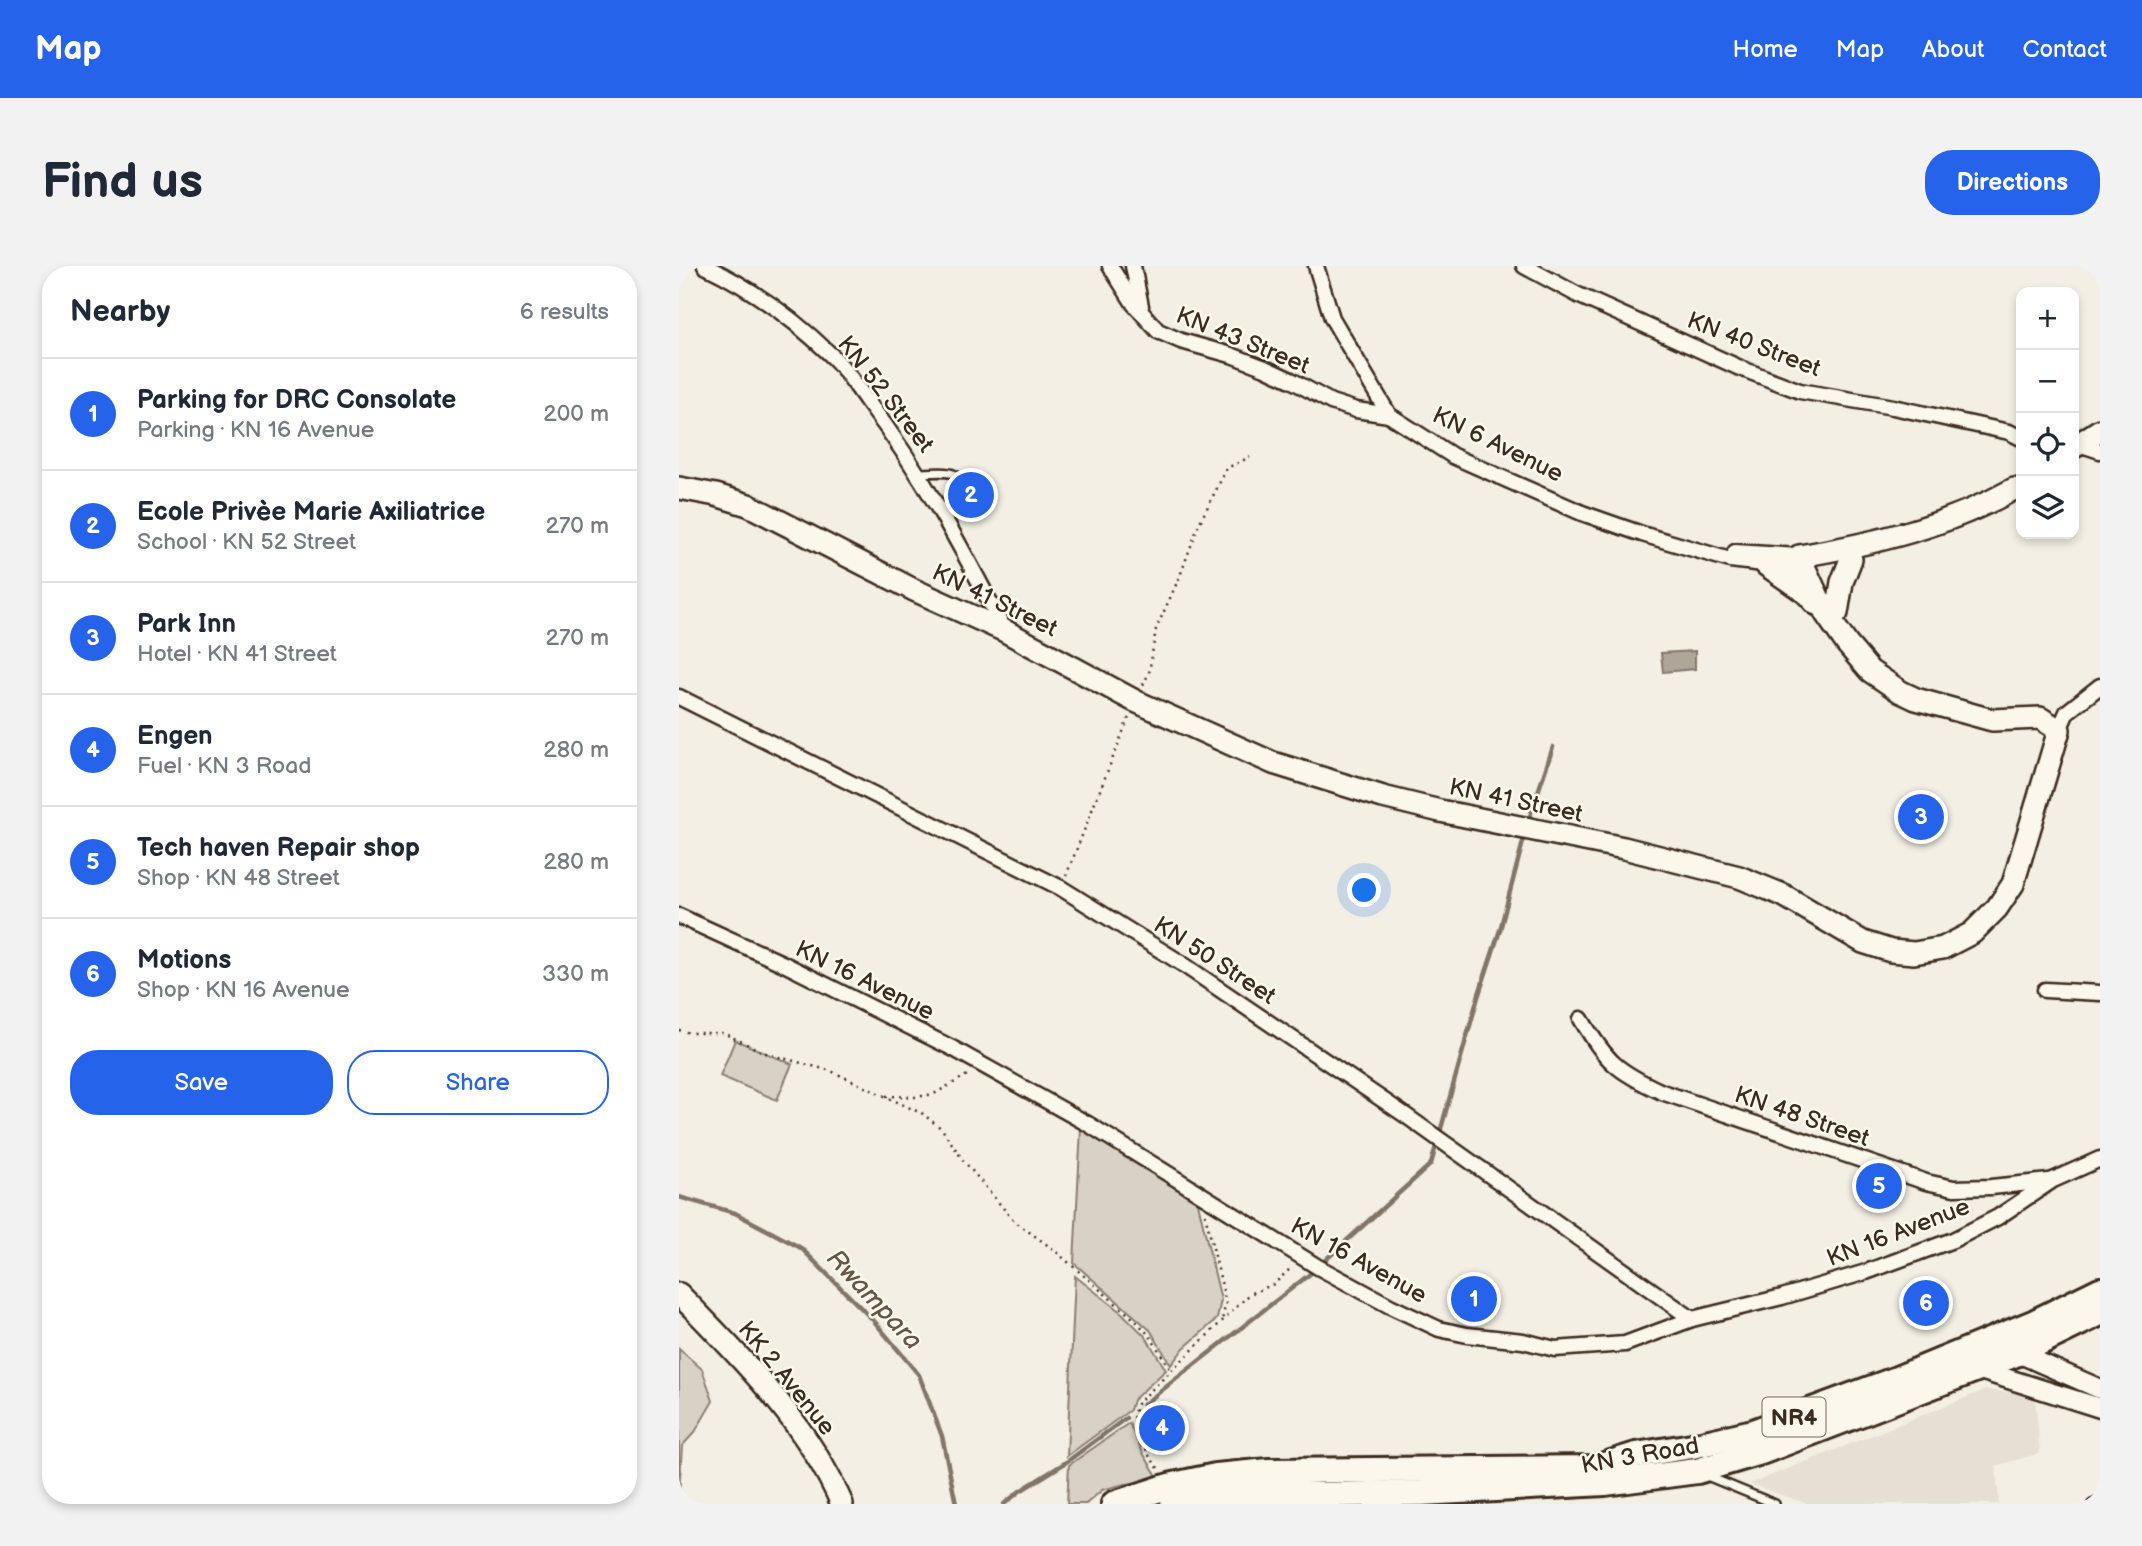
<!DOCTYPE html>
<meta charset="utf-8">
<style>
body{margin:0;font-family:"Balsamiq Sans",sans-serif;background:#f2f2f3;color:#1f2937}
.controls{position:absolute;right:21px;top:21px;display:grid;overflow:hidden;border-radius:14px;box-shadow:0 4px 10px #0003}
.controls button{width:63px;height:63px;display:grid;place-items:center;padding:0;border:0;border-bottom:2px solid #e0e1e3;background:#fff;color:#1f2937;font:35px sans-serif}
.you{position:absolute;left:686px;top:625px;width:24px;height:24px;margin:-18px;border:5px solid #fff;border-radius:50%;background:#1a73e8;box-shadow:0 0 0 10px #1a73e833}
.badge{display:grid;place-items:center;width:46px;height:46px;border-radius:50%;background:#2563eb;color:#fff;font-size:23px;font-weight:700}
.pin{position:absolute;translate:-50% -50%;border:4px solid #fff;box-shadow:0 2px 7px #0006}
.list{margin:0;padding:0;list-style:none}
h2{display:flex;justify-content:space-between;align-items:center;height:91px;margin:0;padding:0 28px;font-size:30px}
h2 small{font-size:23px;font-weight:400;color:#747a83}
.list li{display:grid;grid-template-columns:46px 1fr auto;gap:21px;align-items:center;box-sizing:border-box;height:112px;padding:0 28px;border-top:2px solid #e0e1e3}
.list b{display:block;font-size:26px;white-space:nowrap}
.list p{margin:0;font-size:23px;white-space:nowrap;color:#747a83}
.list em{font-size:23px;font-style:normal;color:#747a83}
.actions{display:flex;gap:14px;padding:21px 28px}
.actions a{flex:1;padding:16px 0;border:2px solid #2563eb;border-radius:28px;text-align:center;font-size:24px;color:#2563eb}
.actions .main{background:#2563eb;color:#fff}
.icon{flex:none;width:38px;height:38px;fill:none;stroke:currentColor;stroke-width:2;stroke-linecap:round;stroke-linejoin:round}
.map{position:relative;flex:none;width:1421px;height:1238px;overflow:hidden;border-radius:28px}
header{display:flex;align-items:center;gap:42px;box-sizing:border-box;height:98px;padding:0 35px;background:#2563eb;color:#fff}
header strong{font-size:33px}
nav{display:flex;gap:38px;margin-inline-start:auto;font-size:24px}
.intro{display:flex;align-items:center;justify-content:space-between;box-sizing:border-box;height:168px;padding:0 42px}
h1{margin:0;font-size:49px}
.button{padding:18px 32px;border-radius:28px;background:#2563eb;color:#fff;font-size:24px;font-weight:700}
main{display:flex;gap:42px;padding:0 42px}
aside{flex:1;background:#fff;border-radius:28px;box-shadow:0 4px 10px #0003}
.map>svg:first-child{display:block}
</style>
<header>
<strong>Map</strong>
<nav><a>Home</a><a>Map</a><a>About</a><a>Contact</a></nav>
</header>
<div class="intro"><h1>Find us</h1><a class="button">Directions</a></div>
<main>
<aside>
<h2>Nearby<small>6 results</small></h2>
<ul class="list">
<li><span class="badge">1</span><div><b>Parking for DRC Consolate</b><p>Parking · KN 16 Avenue</p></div><em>200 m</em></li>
<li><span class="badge">2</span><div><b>Ecole Privèe Marie Axiliatrice</b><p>School · KN 52 Street</p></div><em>270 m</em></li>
<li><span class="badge">3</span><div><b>Park Inn</b><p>Hotel · KN 41 Street</p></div><em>270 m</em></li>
<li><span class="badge">4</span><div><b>Engen</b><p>Fuel · KN 3 Road</p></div><em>280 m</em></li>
<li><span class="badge">5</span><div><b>Tech haven Repair shop</b><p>Shop · KN 48 Street</p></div><em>280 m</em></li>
<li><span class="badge">6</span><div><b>Motions</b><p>Shop · KN 16 Avenue</p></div><em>330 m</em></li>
</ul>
<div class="actions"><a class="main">Save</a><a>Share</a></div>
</aside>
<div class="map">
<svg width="1421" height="1238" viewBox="0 0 1421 1238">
<rect width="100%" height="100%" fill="#f3efe4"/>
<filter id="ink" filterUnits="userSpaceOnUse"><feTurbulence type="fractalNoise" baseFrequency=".0143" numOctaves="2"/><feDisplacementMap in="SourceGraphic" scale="14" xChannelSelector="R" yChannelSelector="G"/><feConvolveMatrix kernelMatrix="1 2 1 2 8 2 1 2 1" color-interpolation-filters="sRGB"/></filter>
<g filter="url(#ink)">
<polygon fill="#e5dfd4" points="1306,1124 1356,1129 1361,1187 1317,1200 1320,1238 1129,1238 1071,1218"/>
<g fill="#d8d1c6" stroke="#8a7e72" stroke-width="2">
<polygon points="56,774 113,798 98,834 41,810"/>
<polygon points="402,862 517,929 542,1034 538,1053 505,1082 492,1099 471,1064 395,997"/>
<polygon points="396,1010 443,1047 467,1071 487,1104 454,1134 451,1144 388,1190"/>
<polygon points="0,1083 23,1103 34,1135 16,1166 3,1180 0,1229"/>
<polygon points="450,1157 464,1187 481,1215 446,1218 423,1224 407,1238 388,1238 390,1199"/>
</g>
<polygon fill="#afa69a" stroke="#817468" stroke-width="2" points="1016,385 1016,403 984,406 982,387"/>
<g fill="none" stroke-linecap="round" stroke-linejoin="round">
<g stroke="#817468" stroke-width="4.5">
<polyline points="849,556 874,481"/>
<polyline points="0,931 56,947 122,982 195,1055 240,1109 263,1170 277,1238"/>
<polyline points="642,998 752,898 799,731 821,664 846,568"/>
<polyline points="464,1139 636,1004"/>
<polyline points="325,1238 341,1225 386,1197 447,1152"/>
</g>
<g stroke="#3b2a1e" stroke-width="12">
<g id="service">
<path d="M240,207C282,205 276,205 302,237"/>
<polyline points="1028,1210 1096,1238"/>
<polyline points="1413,1238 1421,1235"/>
</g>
</g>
<g stroke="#3b2a1e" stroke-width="19">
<g id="minor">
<path d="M26,0C72,22 115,53 152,89C166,102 177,120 188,135C244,208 284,284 326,365"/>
<polyline points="431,0 455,38 479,65 502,75 552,89 586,102 612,114 652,136 677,144 710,149"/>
<polyline points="454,0 462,40"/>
<polyline points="637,0 653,52 710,149 774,190 903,247 963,268 1051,294 1125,303"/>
<polyline points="845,0 899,29 1061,102 1121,125 1214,141 1330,166 1342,172"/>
<polyline points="1400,178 1421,185"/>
<polyline points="1056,286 1120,290"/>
<polyline points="0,431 382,622 502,697 726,849 1013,1053"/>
<polyline points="1380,464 1388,446 1421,420"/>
<polyline points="0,650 105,698 273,782 409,858 639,1001 711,1040 760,1063 788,1069 844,1075 876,1083 946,1078 1013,1053 1103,1031 1187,1006 1274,974 1319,951 1374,914 1421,893"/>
<polyline points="1366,724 1421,727"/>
<path d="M902,753C928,796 937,805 983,826L1247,916L1275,922L1312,921L1370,915"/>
</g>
</g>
<g stroke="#3b2a1e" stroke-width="23">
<g id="tertiary">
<polyline points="1339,1087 1421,1123"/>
<polyline points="1298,1103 1421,1142"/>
</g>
</g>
<g stroke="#3b2a1e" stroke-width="26">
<g id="secondary">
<polyline points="1395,181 1421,164"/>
<path d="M0,222L37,229L69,239L235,324L326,365L456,435L594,497L704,531L761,545L945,582L1060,611L1104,629L1184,676L1212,685L1235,687L1264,682L1293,667L1318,642L1334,618L1380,464L1361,452L1313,454L1237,433L1222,426L1191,405L1168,378L1147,348L1120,290C1194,278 1269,260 1335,223"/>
<polyline points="1087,299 1127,327 1137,338"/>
<polyline points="1158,347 1163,316 1172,293"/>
<path d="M0,1028C62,1092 127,1155 163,1238"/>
</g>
</g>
<g stroke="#3b2a1e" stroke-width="30">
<g id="trunk">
<polyline points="435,1238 490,1220 537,1210 590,1205 916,1202 957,1189 1013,1180 1074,1166 1215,1114 1356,1056 1421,1024"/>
<polyline points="494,1238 562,1227 594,1226 642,1229 742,1227 926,1217 1018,1205 1082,1186 1339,1087 1421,1047"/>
</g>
</g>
<g stroke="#3b2a1e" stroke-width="2.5" stroke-dasharray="2 5" stroke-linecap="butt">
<polyline points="464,419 470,407 477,363 501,310 520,258 548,202 571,191"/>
<polyline points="387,610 450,451"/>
<polyline points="0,764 11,767 44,767 89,788 152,805 244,848 263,863 284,894 335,955 374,983 456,1054 471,1070 493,1106"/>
<polyline points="207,830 237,831 255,828 290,808"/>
<polyline points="526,948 547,1037 543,1054"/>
<polyline points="479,1202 469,1188 454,1150 458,1138 571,1028 595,1018 613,1001"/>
</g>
<use href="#service" stroke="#fbf7ec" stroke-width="7"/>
<use href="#minor" stroke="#fbf7ec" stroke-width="14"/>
<use href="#tertiary" stroke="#fbf7ec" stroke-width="18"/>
<use href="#secondary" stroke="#fbf7ec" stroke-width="21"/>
<use href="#trunk" stroke="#fbf7ec" stroke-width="24"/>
</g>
</g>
<g text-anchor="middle" stroke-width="5" stroke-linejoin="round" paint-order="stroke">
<rect fill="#fbf7ec" stroke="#75685c" stroke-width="2" x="1083.5" y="1131.5" width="63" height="39" rx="5"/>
<g font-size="23" font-weight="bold" fill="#3b2a1e">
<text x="1115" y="1159">NR4</text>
</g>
<g font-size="24" fill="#3b2a1e" stroke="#fbf7ec">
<text transform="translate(564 74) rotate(22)" y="8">KN 43 Street</text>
<text transform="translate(1075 78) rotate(21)" y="8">KN 40 Street</text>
<text transform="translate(207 128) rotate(52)" y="8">KN 52 Street</text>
<text transform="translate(819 178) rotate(26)" y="8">KN 6 Avenue</text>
<text transform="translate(316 334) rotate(26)" y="8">KN 41 Street</text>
<text transform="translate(837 534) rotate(12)" y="8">KN 41 Street</text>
<text transform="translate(536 694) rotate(33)" y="8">KN 50 Street</text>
<text transform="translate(186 714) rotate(26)" y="8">KN 16 Avenue</text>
<text transform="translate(1123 850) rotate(19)" y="8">KN 48 Street</text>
<text transform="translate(1219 966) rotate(-21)" y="8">KN 16 Avenue</text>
<text transform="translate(680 994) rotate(29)" y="8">KN 16 Avenue</text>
<text transform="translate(108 1112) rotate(51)" y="8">KK 2 Avenue</text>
<text transform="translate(961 1189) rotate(-10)" y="8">KN 3 Road</text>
</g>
<g font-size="26" font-style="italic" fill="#645549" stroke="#fbf7ec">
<text transform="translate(196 1033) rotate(47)" y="9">Rwampara</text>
</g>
</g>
</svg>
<div class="controls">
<button>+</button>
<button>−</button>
<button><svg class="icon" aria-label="locate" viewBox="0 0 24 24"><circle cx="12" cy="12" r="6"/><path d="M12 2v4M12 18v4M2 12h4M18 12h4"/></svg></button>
<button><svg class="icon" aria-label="layers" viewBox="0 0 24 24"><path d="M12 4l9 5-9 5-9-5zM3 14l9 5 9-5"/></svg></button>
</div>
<div class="you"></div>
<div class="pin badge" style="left:795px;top:1033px">1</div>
<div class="pin badge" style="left:292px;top:229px">2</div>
<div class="pin badge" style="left:1242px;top:551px">3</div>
<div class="pin badge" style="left:483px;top:1162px">4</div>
<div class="pin badge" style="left:1200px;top:920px">5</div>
<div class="pin badge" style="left:1247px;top:1037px">6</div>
</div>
</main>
